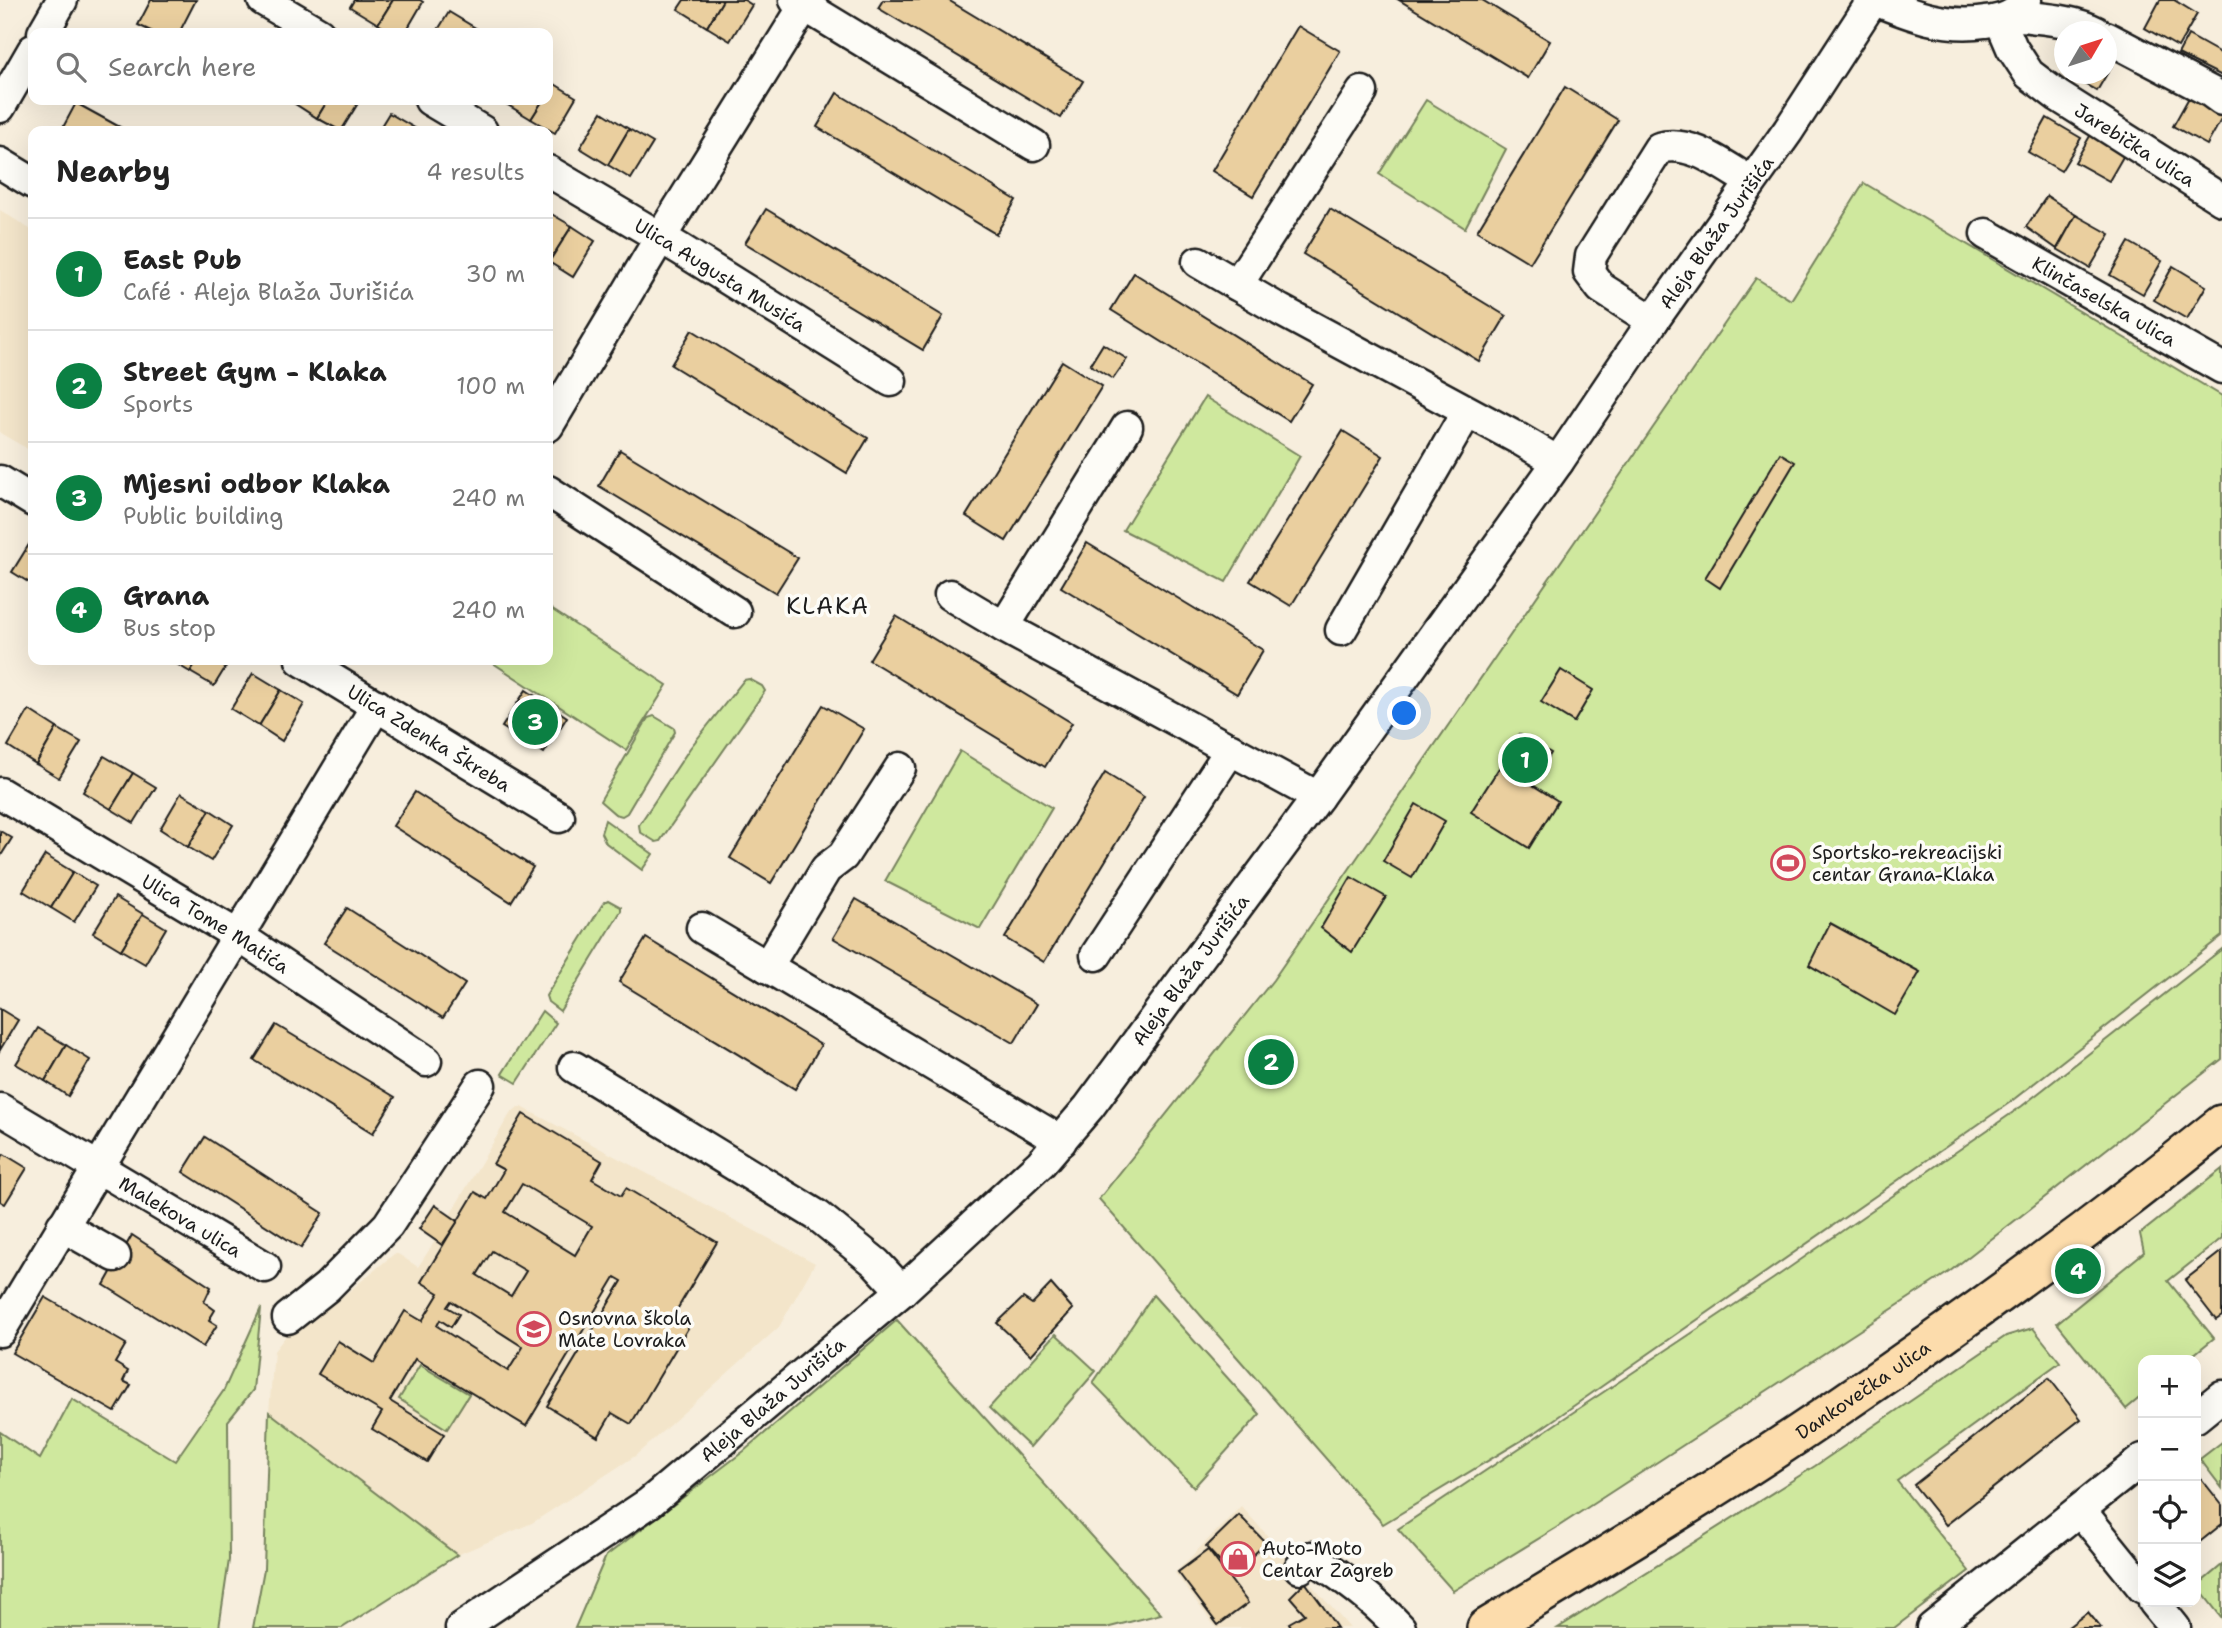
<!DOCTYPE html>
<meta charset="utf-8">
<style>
body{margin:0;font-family:"Shantell Sans",sans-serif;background:#f2f2f2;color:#222}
.controls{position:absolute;right:21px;bottom:21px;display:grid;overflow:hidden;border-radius:14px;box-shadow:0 7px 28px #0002}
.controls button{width:63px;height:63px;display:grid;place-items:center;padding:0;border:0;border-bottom:2px solid #e0e0e0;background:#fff;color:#222;font:35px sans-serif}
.compass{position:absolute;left:2054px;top:21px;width:63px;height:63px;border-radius:50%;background:#fff;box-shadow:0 7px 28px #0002;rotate:51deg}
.you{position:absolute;left:1405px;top:714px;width:24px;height:24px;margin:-18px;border:5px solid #fff;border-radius:50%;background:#1a73e8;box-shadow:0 0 0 10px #1a73e833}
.badge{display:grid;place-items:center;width:46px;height:46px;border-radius:50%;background:#0b8043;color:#fff;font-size:23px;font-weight:700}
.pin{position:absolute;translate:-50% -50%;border:4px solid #fff;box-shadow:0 2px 7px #0006}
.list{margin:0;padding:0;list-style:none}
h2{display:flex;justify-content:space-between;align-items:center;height:91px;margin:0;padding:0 28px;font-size:30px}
h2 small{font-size:23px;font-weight:400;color:#767676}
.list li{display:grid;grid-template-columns:46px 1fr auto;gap:21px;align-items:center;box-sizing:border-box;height:112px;padding:0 28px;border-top:2px solid #e0e0e0}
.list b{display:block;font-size:26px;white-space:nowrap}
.list p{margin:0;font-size:23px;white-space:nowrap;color:#767676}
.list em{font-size:23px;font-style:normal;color:#767676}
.icon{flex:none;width:38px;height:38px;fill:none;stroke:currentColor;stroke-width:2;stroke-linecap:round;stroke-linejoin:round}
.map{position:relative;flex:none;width:2222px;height:1628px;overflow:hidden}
.search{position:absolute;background:#fff;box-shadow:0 7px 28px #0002;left:28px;top:28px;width:525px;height:77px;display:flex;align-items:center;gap:18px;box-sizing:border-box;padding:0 24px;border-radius:14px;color:#767676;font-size:26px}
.panel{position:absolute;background:#fff;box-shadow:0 7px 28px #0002;left:28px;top:126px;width:525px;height:539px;border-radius:14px}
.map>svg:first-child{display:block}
</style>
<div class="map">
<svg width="2222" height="1628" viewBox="0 0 2222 1628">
<rect width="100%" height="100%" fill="#f7eedd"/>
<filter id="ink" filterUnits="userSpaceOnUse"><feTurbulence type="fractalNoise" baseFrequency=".0143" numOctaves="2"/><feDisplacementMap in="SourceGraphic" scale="14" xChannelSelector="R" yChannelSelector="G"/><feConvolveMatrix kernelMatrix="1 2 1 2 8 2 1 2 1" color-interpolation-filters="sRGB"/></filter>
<g filter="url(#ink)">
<g fill="#f3e5ca">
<polygon points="0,210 33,231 33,452 0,433"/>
<polygon points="518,1107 522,1107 815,1263 779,1327 635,1456 532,1523 457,1555 269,1412 274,1351 289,1332 347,1293 394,1254 398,1254 418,1267 435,1241 419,1229 435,1205 450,1215 510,1114"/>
<polygon points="1241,1506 1350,1628 1216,1628 1175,1573"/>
</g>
<g fill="#cfe89e" stroke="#76825d" stroke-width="2">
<polygon points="1426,100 1506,149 1465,228 1379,174"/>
<polygon points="1864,183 2222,396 2222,936 2009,1103 1539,1430 1383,1524 1099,1199 1273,980 1756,278 1791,300"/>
<polygon points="1205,397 1300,456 1226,582 1123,530"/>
<polygon points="548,607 667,685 626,750 493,663 495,660 548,660"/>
<polygon points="749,679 762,686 765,691 660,841 656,842 640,832 639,825 690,748 744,680"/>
<polygon points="654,716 674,728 675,732 627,813 622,816 615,814 600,801 648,718"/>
<polygon points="960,751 1052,808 980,929 885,881"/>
<polygon points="605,820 653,854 642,870 606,843 601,833"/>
<polygon points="608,900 621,907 621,911 560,1011 548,1002 546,996 604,902"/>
<polygon points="2222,949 2222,1059 1949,1272 1556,1528 1453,1591 1398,1529 1773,1279 2022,1106"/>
<polygon points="542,1011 556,1023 517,1083 502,1074"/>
<polygon points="2222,1169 2222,1238 2168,1281 2214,1338 2187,1360 2143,1360 2143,1395 2126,1409 2057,1323 2144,1252 2140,1234"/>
<polygon points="1153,1295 1260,1414 1194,1487 1093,1383"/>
<polygon points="261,1308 253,1390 228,1421 229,1560 219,1628 0,1628 0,1432 40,1459 72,1399 175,1461 224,1390"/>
<polygon points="897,1320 1161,1614 1106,1628 575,1628 606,1556 744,1451"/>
<polygon points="2033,1328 2060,1362 1897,1481 1969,1571 1894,1628 1558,1628 1815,1466 2006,1336"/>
<polygon points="1056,1334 1096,1371 1030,1447 989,1408"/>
<polygon points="420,1365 469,1394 447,1429 399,1399"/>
<polygon points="269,1412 457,1555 342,1628 253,1628 264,1569"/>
<polygon points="2222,1442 2222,1488 2200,1459"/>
<polygon points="2222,1565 2222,1618 2197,1586"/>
</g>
<g fill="#eacf9f" stroke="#1c1c1c" stroke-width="2" fill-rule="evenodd">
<polygon points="151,0 196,0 179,33 155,33 138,25"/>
<polygon points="354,0 393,0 378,24 350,7"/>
<polygon points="393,0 420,0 423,2 405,33 393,33 378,24"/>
<polygon points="684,0 723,0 707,27 678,9"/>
<polygon points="723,0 744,0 752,5 730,41 707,27"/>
<polygon points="883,0 948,0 1083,81 1061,118 878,8"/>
<polygon points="1399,0 1482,0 1550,41 1528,78"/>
<polygon points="2160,0 2174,0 2197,14 2178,47 2145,28"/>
<polygon points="449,12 477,29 475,33 436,33"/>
<polygon points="1298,26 1340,51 1253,196 1212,171"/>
<polygon points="2188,35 2222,54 2222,76 2178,54"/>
<polygon points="2106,52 2116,58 2097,91 2066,74 2106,74"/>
<polygon points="553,83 576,97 555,133 531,119 543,100 548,100 548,91"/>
<polygon points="1565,87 1618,120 1530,263 1477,231"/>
<polygon points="2192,92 2222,109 2222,118 2207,145 2173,126"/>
<polygon points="837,93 1016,200 996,234 817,127"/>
<polygon points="289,100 328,100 317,118"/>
<polygon points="328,100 360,100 341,131 317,118"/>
<polygon points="504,100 543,100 531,119 503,102"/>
<polygon points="76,103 127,131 61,131"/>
<polygon points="602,112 629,129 608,165 580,148"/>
<polygon points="389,113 418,130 417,131 378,131"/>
<polygon points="2047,118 2081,138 2061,171 2028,152"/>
<polygon points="629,129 653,143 631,179 608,165"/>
<polygon points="2094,129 2128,148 2109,181 2075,162"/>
<polygon points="2047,196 2076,215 2057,249 2026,227"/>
<polygon points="766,209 943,316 923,350 745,243"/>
<polygon points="1330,209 1506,316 1479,361 1303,254"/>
<polygon points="548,212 572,226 549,262 548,261"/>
<polygon points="2076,215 2110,234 2090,268 2057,249"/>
<polygon points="572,226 595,241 573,277 549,262"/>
<polygon points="2129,242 2162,261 2143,294 2110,275"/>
<polygon points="2173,266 2206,286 2187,319 2154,300"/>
<polygon points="1134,273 1312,384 1289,421 1111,310"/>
<polygon points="692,330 868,438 847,473 671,365"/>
<polygon points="1103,344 1127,359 1113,379 1090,365"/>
<polygon points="1062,361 1102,386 1006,541 966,516"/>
<polygon points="1343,431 1383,456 1291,606 1250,581"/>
<polygon points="620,450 798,558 776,593 599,486"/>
<polygon points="1780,453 1795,462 1720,588 1705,578"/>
<polygon points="33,538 33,585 12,572"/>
<polygon points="1087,543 1263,650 1237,694 1061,587"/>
<polygon points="896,616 1072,723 1045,767 869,660"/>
<polygon points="170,660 198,660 190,672"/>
<polygon points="198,660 230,660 214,686 190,672"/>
<polygon points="1561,670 1593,690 1574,722 1541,702"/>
<polygon points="253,673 281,690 259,726 231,709"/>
<polygon points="281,690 304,704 282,741 259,726"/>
<polygon points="526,690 567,717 544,753 502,727"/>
<polygon points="823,705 864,729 771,883 730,858"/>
<polygon points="29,710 57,728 36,764 8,746"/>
<polygon points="57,728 81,742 59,778 36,764"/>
<polygon points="1519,734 1551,753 1533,784 1501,765"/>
<polygon points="104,756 133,773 111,809 83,792"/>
<polygon points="1501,765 1558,801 1529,848 1471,812"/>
<polygon points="133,773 156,787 134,823 111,809"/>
<polygon points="1105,773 1144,797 1044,962 1005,938"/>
<polygon points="415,792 533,867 511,902 393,826"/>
<polygon points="181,793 210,810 188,847 160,829"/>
<polygon points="1416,804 1445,821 1412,878 1383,861"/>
<polygon points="210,810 233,825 211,861 188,847"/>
<polygon points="0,831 12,838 0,857"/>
<polygon points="45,855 73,872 51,908 23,891"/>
<polygon points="73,872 96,886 74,922 51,908"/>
<polygon points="1351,877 1386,897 1352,952 1321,928"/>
<polygon points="115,897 143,914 121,950 93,933"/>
<polygon points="856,899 1037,1004 1014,1043 833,938"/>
<polygon points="347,908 465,984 443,1018 324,943"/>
<polygon points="143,914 166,928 145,964 121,950"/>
<polygon points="1830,923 1920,972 1895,1015 1809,965"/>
<polygon points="646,938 821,1045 795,1089 619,982"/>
<polygon points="0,1009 18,1020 0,1050"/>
<polygon points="276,1025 395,1097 373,1133 254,1060"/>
<polygon points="38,1028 66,1045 45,1081 16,1064"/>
<polygon points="66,1045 90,1060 68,1096 45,1081"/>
<path d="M523,1114L602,1161L592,1179L621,1196L626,1188L717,1242L675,1313L691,1323L631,1424L612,1413L598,1437L547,1406L622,1281L615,1277L526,1426L415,1359L390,1401L444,1434L427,1462L372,1429L382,1412L318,1374L338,1341L374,1363L405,1311L422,1321L439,1293L421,1282L475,1192L487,1199L504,1170L493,1164ZM522,1184L592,1226L575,1255L505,1212ZM492,1251L526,1271L511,1296L477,1275ZM451,1301L523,1347L508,1371L437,1326L440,1320L451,1327L459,1314L447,1307Z"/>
<polygon points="205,1137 323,1213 301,1248 183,1172"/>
<polygon points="4,1154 27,1168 5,1204 0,1201 0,1160"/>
<polygon points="435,1205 458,1221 442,1245 419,1229"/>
<polygon points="132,1235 211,1287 204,1302 215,1310 209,1320 217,1325 203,1347 104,1285"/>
<polygon points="2222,1251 2222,1316 2216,1320 2185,1280"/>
<polygon points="1051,1284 1073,1309 1031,1355 997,1323 1023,1298 1032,1304"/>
<polygon points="45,1297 126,1344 115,1363 128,1371 123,1381 131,1385 115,1412 12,1353"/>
<polygon points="2049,1378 2081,1419 1946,1525 1914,1485"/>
<polygon points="2196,1472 2222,1505 2222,1524 2196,1545"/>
<polygon points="1239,1515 1266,1543 1232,1575 1206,1547"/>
<polygon points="1208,1550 1248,1603 1218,1625 1178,1572"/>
<polygon points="1305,1582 1322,1605 1337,1628 1292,1628 1289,1623 1305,1614 1290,1597"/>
<polygon points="2088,1612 2101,1628 2067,1628"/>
</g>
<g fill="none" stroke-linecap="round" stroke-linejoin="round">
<g stroke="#1c1c1c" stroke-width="35">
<g id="minor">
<polyline points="263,0 319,33"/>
<polyline points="795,0 1034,145"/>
<path d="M1875,0C1911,15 1945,28 1985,22C2002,20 2017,16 2026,0"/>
<path d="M2013,15C2040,19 2072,19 2096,32"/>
<path id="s1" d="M2000,20L2012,48L2029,74L2058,96L2222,200"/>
<polyline points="43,33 62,0"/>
<polyline points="2106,37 2211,92 2222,100"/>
<polyline points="430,100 482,131"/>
<polyline points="0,107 33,50"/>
<polyline points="0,163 33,183"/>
<path id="s2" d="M548,171L680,249L891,381"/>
<path id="s3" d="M1986,234L2222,368"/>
<polyline points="1198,262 1280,310 1519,439 1558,462"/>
<polyline points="1237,285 1362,92"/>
<path d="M1653,321L1601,288L1589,272L1591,256L1659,148C1691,139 1724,166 1751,182"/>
<polyline points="548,426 660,238 808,0"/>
<polyline points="0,481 33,501"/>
<polyline points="548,491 735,612"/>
<polyline points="950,595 1004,627 1318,797"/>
<polyline points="1004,627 1127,427"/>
<polyline points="1341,630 1467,412"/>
<path id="s4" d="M301,660L559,817"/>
<path id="s5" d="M0,793L237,935L426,1061"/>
<polyline points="702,928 1061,1141"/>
<polyline points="1096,955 1231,749"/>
<polyline points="767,967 826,869 843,856 900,768"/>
<polyline points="574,1067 818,1216 876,1263 902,1291"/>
<path id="s6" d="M0,1109L265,1267"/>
<polyline points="62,1226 115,1256"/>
<polyline points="288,1318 327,1287 388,1225 480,1085"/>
<polyline points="0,1331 377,705"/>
<polyline points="2196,1417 2222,1396"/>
<polyline points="2080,1510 2143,1588"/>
<path d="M1300,1568L1311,1557C1344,1577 1374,1600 1400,1628"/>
<polyline points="2154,1602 2175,1628"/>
<path id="s7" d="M461,1628L649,1503L902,1291L1041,1163L1089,1107L1318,797L1558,462L1653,321L1788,131L1873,0"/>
<polyline points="1932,1628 2143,1459"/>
</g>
</g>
<g stroke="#1c1c1c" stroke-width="42">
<g id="major">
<path id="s8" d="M1486,1628C1607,1555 1728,1483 1844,1403C1973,1315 2100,1222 2222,1124"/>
</g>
</g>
<use href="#minor" stroke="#fdfcf7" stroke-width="30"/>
<use href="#major" stroke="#fcdcac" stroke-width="37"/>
</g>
</g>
<defs>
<g id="stadium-ring" transform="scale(1.75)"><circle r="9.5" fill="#fdfcf7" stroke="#d1495b" stroke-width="1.5"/><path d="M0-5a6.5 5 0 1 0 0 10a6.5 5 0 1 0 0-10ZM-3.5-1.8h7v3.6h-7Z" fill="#d1495b"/></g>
<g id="school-ring" transform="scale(1.75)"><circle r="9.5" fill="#fdfcf7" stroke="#d1495b" stroke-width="1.5"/><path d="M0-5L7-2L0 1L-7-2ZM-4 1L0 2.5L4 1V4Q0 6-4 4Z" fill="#d1495b"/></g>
<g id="shop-ring" transform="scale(1.75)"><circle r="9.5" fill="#fdfcf7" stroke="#d1495b" stroke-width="1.5"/><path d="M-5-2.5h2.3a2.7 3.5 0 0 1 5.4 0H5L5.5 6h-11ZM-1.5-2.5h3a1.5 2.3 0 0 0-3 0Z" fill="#d1495b"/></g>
</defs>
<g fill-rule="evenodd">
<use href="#stadium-ring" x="1788" y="863"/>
<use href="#school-ring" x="534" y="1329"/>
<use href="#shop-ring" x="1238" y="1559"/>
</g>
<g text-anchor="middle" stroke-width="7" stroke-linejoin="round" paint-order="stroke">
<g font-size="19" fill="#1c1c1c" stroke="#fdfcf7">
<text dy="7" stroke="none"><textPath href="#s1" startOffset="189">Jarebička ulica</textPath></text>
<text dy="7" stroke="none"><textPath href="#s7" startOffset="1895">Aleja Blaža Jurišića</textPath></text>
<text dy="7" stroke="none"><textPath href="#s2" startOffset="201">Ulica Augusta Musića</textPath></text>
<text dy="7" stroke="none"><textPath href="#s3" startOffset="136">Klinčaselska ulica</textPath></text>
<text dy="7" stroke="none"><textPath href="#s4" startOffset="150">Ulica Zdenka Škreba</textPath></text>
<text dy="7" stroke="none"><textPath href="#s5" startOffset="252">Ulica Tome Matića</textPath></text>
<text dy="7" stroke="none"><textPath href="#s7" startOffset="989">Aleja Blaža Jurišića</textPath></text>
<text dy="7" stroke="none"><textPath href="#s6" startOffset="210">Malekova ulica</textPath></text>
<text dy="7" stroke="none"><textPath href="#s8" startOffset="446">Dankovečka ulica</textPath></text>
<text dy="7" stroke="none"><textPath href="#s7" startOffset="387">Aleja Blaža Jurišića</textPath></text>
</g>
<g font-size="19" fill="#1c1c1c" stroke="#fdfcf7" text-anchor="start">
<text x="1812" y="859">Sportsko-rekreacijski<tspan x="1812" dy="22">centar Grana-Klaka</tspan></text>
<text x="558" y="1325">Osnovna škola<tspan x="558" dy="22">Mate Lovraka</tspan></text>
<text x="1262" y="1555">Auto-Moto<tspan x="1262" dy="22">Centar Zagreb</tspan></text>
</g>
<g font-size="23" letter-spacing="2" fill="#1c1c1c" stroke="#fdfcf7">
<text x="828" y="614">KLAKA</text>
</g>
</g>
</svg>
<div class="controls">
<button>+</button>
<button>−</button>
<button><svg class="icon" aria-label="locate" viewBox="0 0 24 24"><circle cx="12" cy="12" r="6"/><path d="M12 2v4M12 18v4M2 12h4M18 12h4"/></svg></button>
<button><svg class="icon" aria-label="layers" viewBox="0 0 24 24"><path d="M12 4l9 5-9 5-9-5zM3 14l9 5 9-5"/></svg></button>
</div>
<svg class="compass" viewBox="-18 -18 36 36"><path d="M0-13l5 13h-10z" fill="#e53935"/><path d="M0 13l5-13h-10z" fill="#767676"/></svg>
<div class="you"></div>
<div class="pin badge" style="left:1525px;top:760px">1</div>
<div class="pin badge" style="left:1271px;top:1062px">2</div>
<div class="pin badge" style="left:535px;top:722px">3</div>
<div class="pin badge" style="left:2078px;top:1271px">4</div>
<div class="search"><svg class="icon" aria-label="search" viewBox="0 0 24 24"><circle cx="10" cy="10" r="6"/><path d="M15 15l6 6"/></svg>Search here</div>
<section class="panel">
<h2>Nearby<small>4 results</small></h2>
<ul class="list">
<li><span class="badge">1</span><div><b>East Pub</b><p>Café · Aleja Blaža Jurišića</p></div><em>30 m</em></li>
<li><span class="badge">2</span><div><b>Street Gym - Klaka</b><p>Sports</p></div><em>100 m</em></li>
<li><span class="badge">3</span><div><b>Mjesni odbor Klaka</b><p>Public building</p></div><em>240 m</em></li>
<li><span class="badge">4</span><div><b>Grana</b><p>Bus stop</p></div><em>240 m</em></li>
</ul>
</section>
</div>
